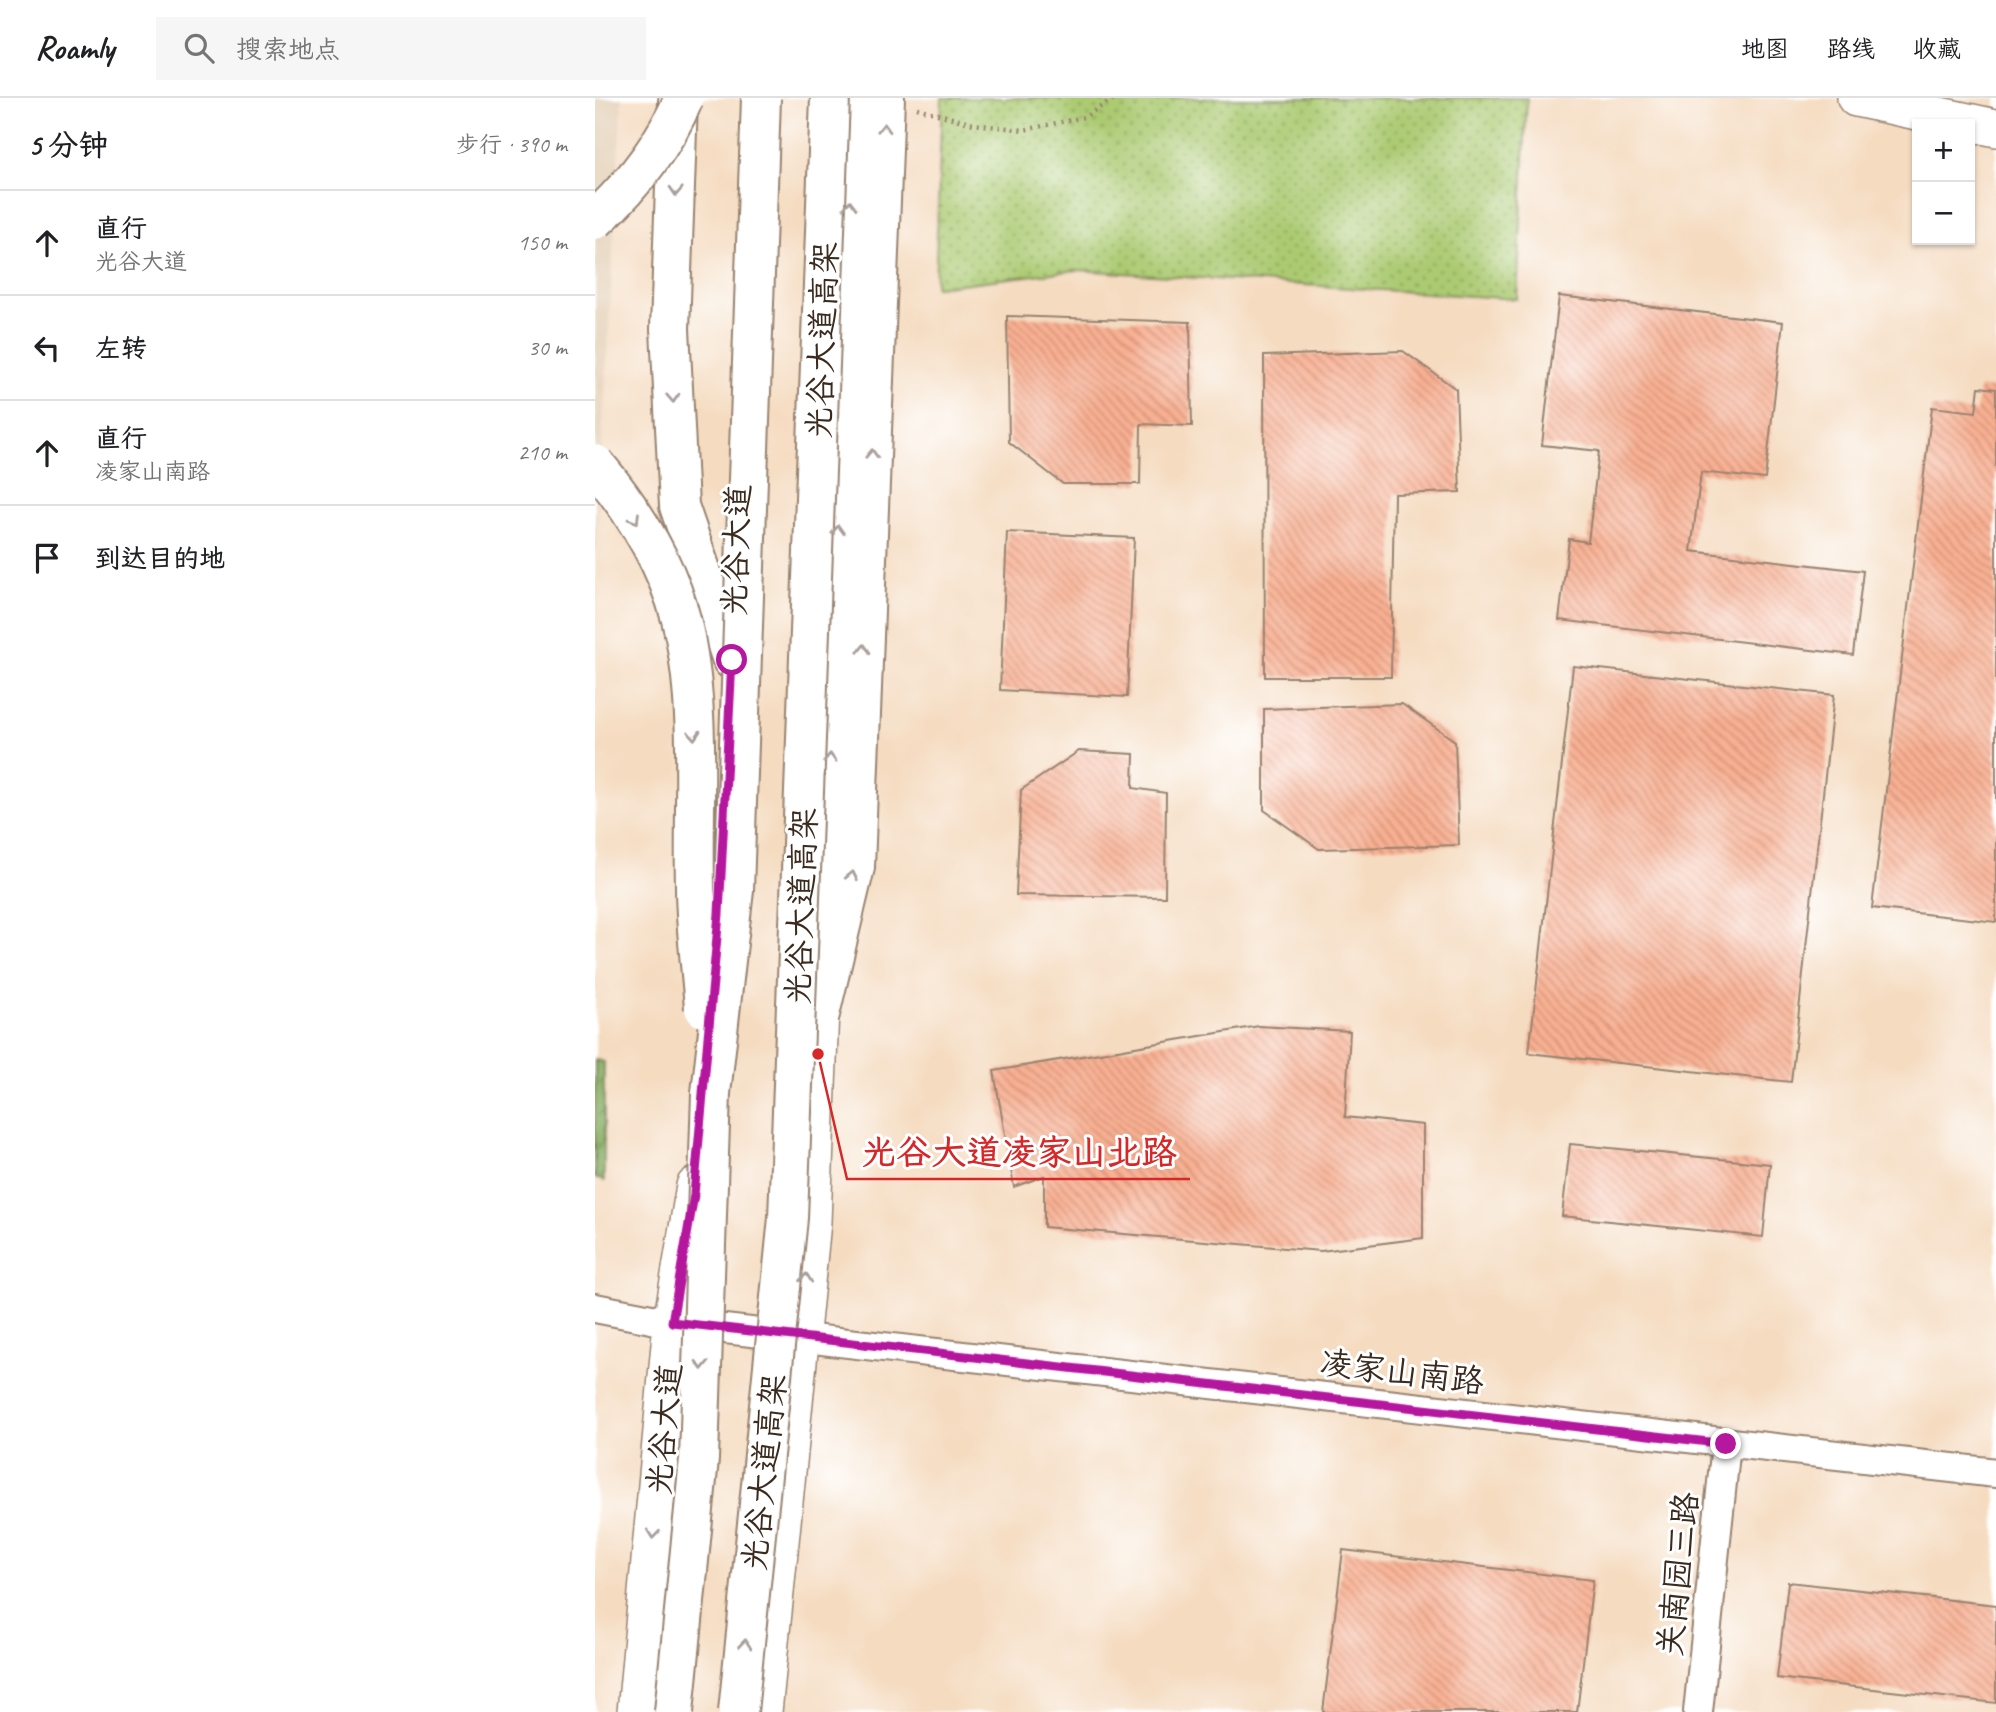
<!DOCTYPE html>
<html lang="zh">
<meta charset="utf-8">
<style>
body{margin:0;font-family:Caveat,"LXGW WenKai TC",sans-serif;background:#f6f6f6;color:#202124}
.controls{position:absolute;right:21px;top:21px;display:grid;overflow:hidden;border-radius:0px;box-shadow:0 2px 5px #0004}
.controls button{width:63px;height:63px;display:grid;place-items:center;padding:0;border:0;border-bottom:2px solid #e0e0e0;background:#fff;color:#202124;font:35px sans-serif}
.stop{position:absolute;width:21px;height:21px;margin:-16px;border:5px solid #b5179e;border-radius:50%;background:#fff}
.stop.end{background:#b5179e;border-color:#fff;box-shadow:0 2px 7px #0008}
.list{margin:0;padding:0;list-style:none}
h2{display:flex;justify-content:space-between;align-items:center;height:91px;margin:0;padding:0 28px;font-size:30px}
h2 small{font-size:23px;font-weight:400;color:#757577}
.list li{display:grid;grid-template-columns:46px 1fr auto;gap:21px;align-items:center;box-sizing:border-box;height:105px;padding:0 28px;border-top:2px solid #e0e0e0}
.list b{display:block;font-size:26px;white-space:nowrap}
.list p{margin:0;font-size:23px;white-space:nowrap;color:#757577}
.list em{font-size:23px;font-style:normal;color:#757577}
.icon{flex:none;width:38px;height:38px;fill:none;stroke:currentColor;stroke-width:2;stroke-linecap:round;stroke-linejoin:round}
.map{position:relative;flex:none;width:1401px;height:1614px;overflow:hidden}
header{display:flex;align-items:center;gap:42px;box-sizing:border-box;height:98px;padding:0 35px;background:#fff;border-bottom:2px solid #e0e0e0}
header strong{font-size:33px}
nav{display:flex;gap:38px;margin-inline-start:auto;font-size:24px}
.search{width:490px;height:63px;background:#f6f6f6;display:flex;align-items:center;gap:18px;box-sizing:border-box;padding:0 24px;border-radius:0px;color:#757577;font-size:26px}
main{display:flex}
aside{flex:1;background:#fff}
.map>svg:first-child{display:block}
</style>
<header>
<strong>Roamly</strong>
<div class="search"><svg class="icon" aria-label="search" viewBox="0 0 24 24"><circle cx="10" cy="10" r="6"/><path d="M15 15l6 6"/></svg>搜索地点</div>
<nav><a>地图</a><a>路线</a><a>收藏</a></nav>
</header>
<main>
<aside>
<h2>5 分钟<small>步行 · 390 m</small></h2>
<ul class="list">
<li><svg class="icon" aria-label="ahead" viewBox="0 0 24 24"><path d="M12 20V5M6 11l6-6 6 6"/></svg><div><b>直行</b><p>光谷大道</p></div><em>150 m</em></li>
<li><svg class="icon" aria-label="left" viewBox="0 0 24 24"><path d="M17 20v-9H6M10 6l-5 5 5 5"/></svg><div><b>左转</b></div><em>30 m</em></li>
<li><svg class="icon" aria-label="ahead" viewBox="0 0 24 24"><path d="M12 20V5M6 11l6-6 6 6"/></svg><div><b>直行</b><p>凌家山南路</p></div><em>210 m</em></li>
<li><svg class="icon" aria-label="arrive" viewBox="0 0 24 24"><path d="M6 21V4h12l-3 4 3 4H6"/></svg><div><b>到达目的地</b></div></li>
</ul>
</aside>
<div class="map">
<svg width="1401" height="1614" viewBox="0 0 1401 1614">
<defs>
<pattern id="grass-dots" width="8" height="8" patternUnits="userSpaceOnUse" patternTransform="scale(1.75)"><rect width="8" height="8" fill="#abca71"/><path d="M2 2h.1M6 6h.1" fill="none" stroke="#8ca45c" stroke-width="1.8" stroke-linecap="round"/></pattern>
<pattern id="forest-crowns" width="20" height="18" patternUnits="userSpaceOnUse" patternTransform="scale(1.75)"><rect width="20" height="18" fill="#88ae63"/><path d="M2 6a3 3 0 1 1 6 0M12 15a3 3 0 1 1 6 0" fill="none" stroke="#708e51"/></pattern>
<pattern id="building-back-hatch" width="6" height="6" patternUnits="userSpaceOnUse" patternTransform="scale(1.75)"><rect width="6" height="6" fill="#f9b092"/><path d="M-1 5l2 2M0 0l6 6M5-1l2 2" fill="none" stroke="#cb8f77"/></pattern>
</defs>
<rect width="100%" height="100%" fill="#fff"/>
<filter id="ink" filterUnits="userSpaceOnUse"><feTurbulence type="fractalNoise" baseFrequency=".0143" numOctaves="2"/><feDisplacementMap in="SourceGraphic" scale="14" xChannelSelector="R" yChannelSelector="G"/><feConvolveMatrix kernelMatrix="1 2 1 2 8 2 1 2 1" color-interpolation-filters="sRGB"/></filter>
<filter id="wash" filterUnits="userSpaceOnUse"><feTurbulence type="fractalNoise" baseFrequency=".00686" numOctaves="4" result="noise"/><feDisplacementMap in="SourceGraphic" scale="28" xChannelSelector="R" yChannelSelector="G"/><feGaussianBlur stdDeviation="1.57" result="paint"/><feColorMatrix in="noise" values="0 0 0 0 0 0 0 0 0 0 0 0 0 0 0 0 0 1.4 0 .05"/><feComposite in="paint" operator="in"/></filter>
<g filter="url(#wash)">
<rect width="100%" height="100%" fill="#f5dcc1"/>
<polygon fill="#e2cdb2" points="0,0 27,0 0,467"/>
<polygon fill="url(#grass-dots)" stroke="#737a48" stroke-width="2" points="347,0 932,0 922,201 482,172 340,189"/>
<polygon fill="url(#forest-crowns)" stroke="#626c40" stroke-width="2" points="0,962 9,964 9,1083 0,1080"/>
<g id="blocks">
<g fill="url(#building-back-hatch)">
<polygon points="964,198 1188,224 1170,381 1106,374 1096,453 1268,473 1258,557 964,522 974,441 993,444 1004,353 947,347"/>
<polygon points="412,218 595,224 597,328 546,326 545,386 468,386 414,344"/>
<polygon points="808,253 861,291 865,394 799,396 796,579 670,579 669,258"/>
<polygon points="1384,289 1401,291 1401,824 1277,810 1337,309 1381,314"/>
<polygon points="412,434 539,440 532,599 405,592"/>
<polygon points="978,568 1239,597 1196,984 934,955"/>
<polygon points="807,606 860,643 864,747 724,751 669,712 669,611"/>
<polygon points="484,653 539,656 538,690 571,695 570,799 421,797 426,692"/>
<polygon points="664,928 755,933 750,1019 828,1027 828,1140 726,1153 449,1129 449,1078 419,1089 399,973"/>
<polygon points="975,1046 1175,1066 1168,1139 967,1118"/>
<polygon points="748,1452 998,1482 982,1614 728,1614"/>
<polygon points="1193,1484 1401,1507 1401,1605 1182,1580"/>
</g>
</g>
</g>
<g filter="url(#ink)">
<use href="#blocks" fill-opacity="0" stroke="#988370" stroke-width="2"/>
<g fill="none" stroke-linecap="round" stroke-linejoin="round">
<g stroke="#988370" stroke-width="32">
<g id="minor">
<polyline points="0,1210 77,1225 1401,1375"/>
<polyline points="1103,1614 1131,1346"/>
</g>
</g>
<g stroke="#988370" stroke-width="40">
<g id="major">
<polyline points="1261,0 1401,30"/>
<polyline points="41,1614 77,1225 100,1088"/>
<polyline points="168,1614 217,1124 259,0"/>
</g>
</g>
<g stroke="#988370" stroke-width="42">
<g id="highway">
<polyline points="83,3 75,231 84,408 137,562"/>
<polyline points="225,916 260,769 290,0"/>
</g>
</g>
<polyline stroke="#988370" stroke-width="4.5" stroke-dasharray="2 5" stroke-linecap="butt" points="322,10 378,26 429,32 489,19 520,0"/>
<use href="#minor" stroke="#fff" stroke-width="28"/>
<use href="#major" stroke="#fff" stroke-width="37"/>
<use href="#highway" stroke="#fff" stroke-width="38"/>
<g stroke="#988370" stroke-width="42" stroke-linecap="butt">
<g id="highway-bridge">
<path d="M0,122C37,88 69,47 89,0"/>
<path d="M0,366C41,415 78,475 90,539C106,620 98,705 100,788C100,828 106,869 109,910"/>
<polyline points="79,1614 104,1361 116,995 139,792 166,0"/>
<polyline points="143,1614 193,1120 235,0"/>
</g>
</g>
<use href="#highway-bridge" stroke="#fff" stroke-width="38"/>
</g>
<defs><path id="oneway-chevron" d="M-2-3.5L2.5 0L-2 3.5" fill="none" stroke-width="1.6" stroke-linecap="round" stroke-linejoin="round" transform="scale(1.75)"/></defs>
<g stroke="#a79f9a">
<use href="#oneway-chevron" transform="translate(289 30) rotate(-88)"/>
<use href="#oneway-chevron" transform="translate(81 93) rotate(93)"/>
<use href="#oneway-chevron" transform="translate(255 107) rotate(-88)"/>
<use href="#oneway-chevron" transform="translate(78 300) rotate(87)"/>
<use href="#oneway-chevron" transform="translate(277 356) rotate(-88)"/>
<use href="#oneway-chevron" transform="translate(40 421) rotate(59)"/>
<use href="#oneway-chevron" transform="translate(243 432) rotate(-88)"/>
<use href="#oneway-chevron" transform="translate(269 551) rotate(-88)"/>
<use href="#oneway-chevron" transform="translate(99 637) rotate(87)"/>
<use href="#oneway-chevron" transform="translate(235 660) rotate(-88)"/>
<use href="#oneway-chevron" transform="translate(257 778) rotate(-78)"/>
<use href="#oneway-chevron" transform="translate(211 1180) rotate(-84)"/>
<use href="#oneway-chevron" transform="translate(107 1267) rotate(92)"/>
<use href="#oneway-chevron" transform="translate(58 1436) rotate(96)"/>
<use href="#oneway-chevron" transform="translate(150 1546) rotate(-84)"/>
</g>
</g>
<g fill="none" stroke-linecap="round" stroke-linejoin="round" filter="url(#ink)">
<polyline stroke="#b5179e" stroke-width="9" points="137,562 124,816 99,1097 77,1224 1131,1346"/>
</g>
<g text-anchor="middle" stroke-width="6" stroke-linejoin="round" paint-order="stroke">
<g font-size="33" fill="#3b2a1e" stroke="#fff">
<text transform="translate(226 242) rotate(-88)" y="12">光谷大道高架</text>
<text transform="translate(140 452) rotate(-88)" y="12">光谷大道</text>
<text transform="translate(205 808) rotate(-88)" y="12">光谷大道高架</text>
<text transform="translate(807 1273) rotate(7)" y="12">凌家山南路</text>
<text transform="translate(68 1331) rotate(-85)" y="12">光谷大道</text>
<text transform="translate(168 1374) rotate(-84)" y="12">光谷大道高架</text>
<text transform="translate(1082 1476) rotate(-84)" y="12">关南园三路</text>
</g>
</g>
<path fill="none" stroke="#d62828" stroke-width="2.5" d="M223 956L252 1081H595"/>
<circle fill="#d62828" stroke="#fff" stroke-width="2.5" cx="223" cy="956" r="7"/>
<g font-size="35" text-anchor="middle" font-weight="bold" fill="#d62828" stroke="#fff" stroke-width="6" stroke-linejoin="round" paint-order="stroke">
<text x="424" y="1066">光谷大道凌家山北路</text>
</g>
</svg>
<div class="controls">
<button>+</button>
<button>−</button>
</div>
<div class="stop" style="left:137px;top:562px"></div>
<div class="stop end" style="left:1131px;top:1346px"></div>
</div>
</main>
